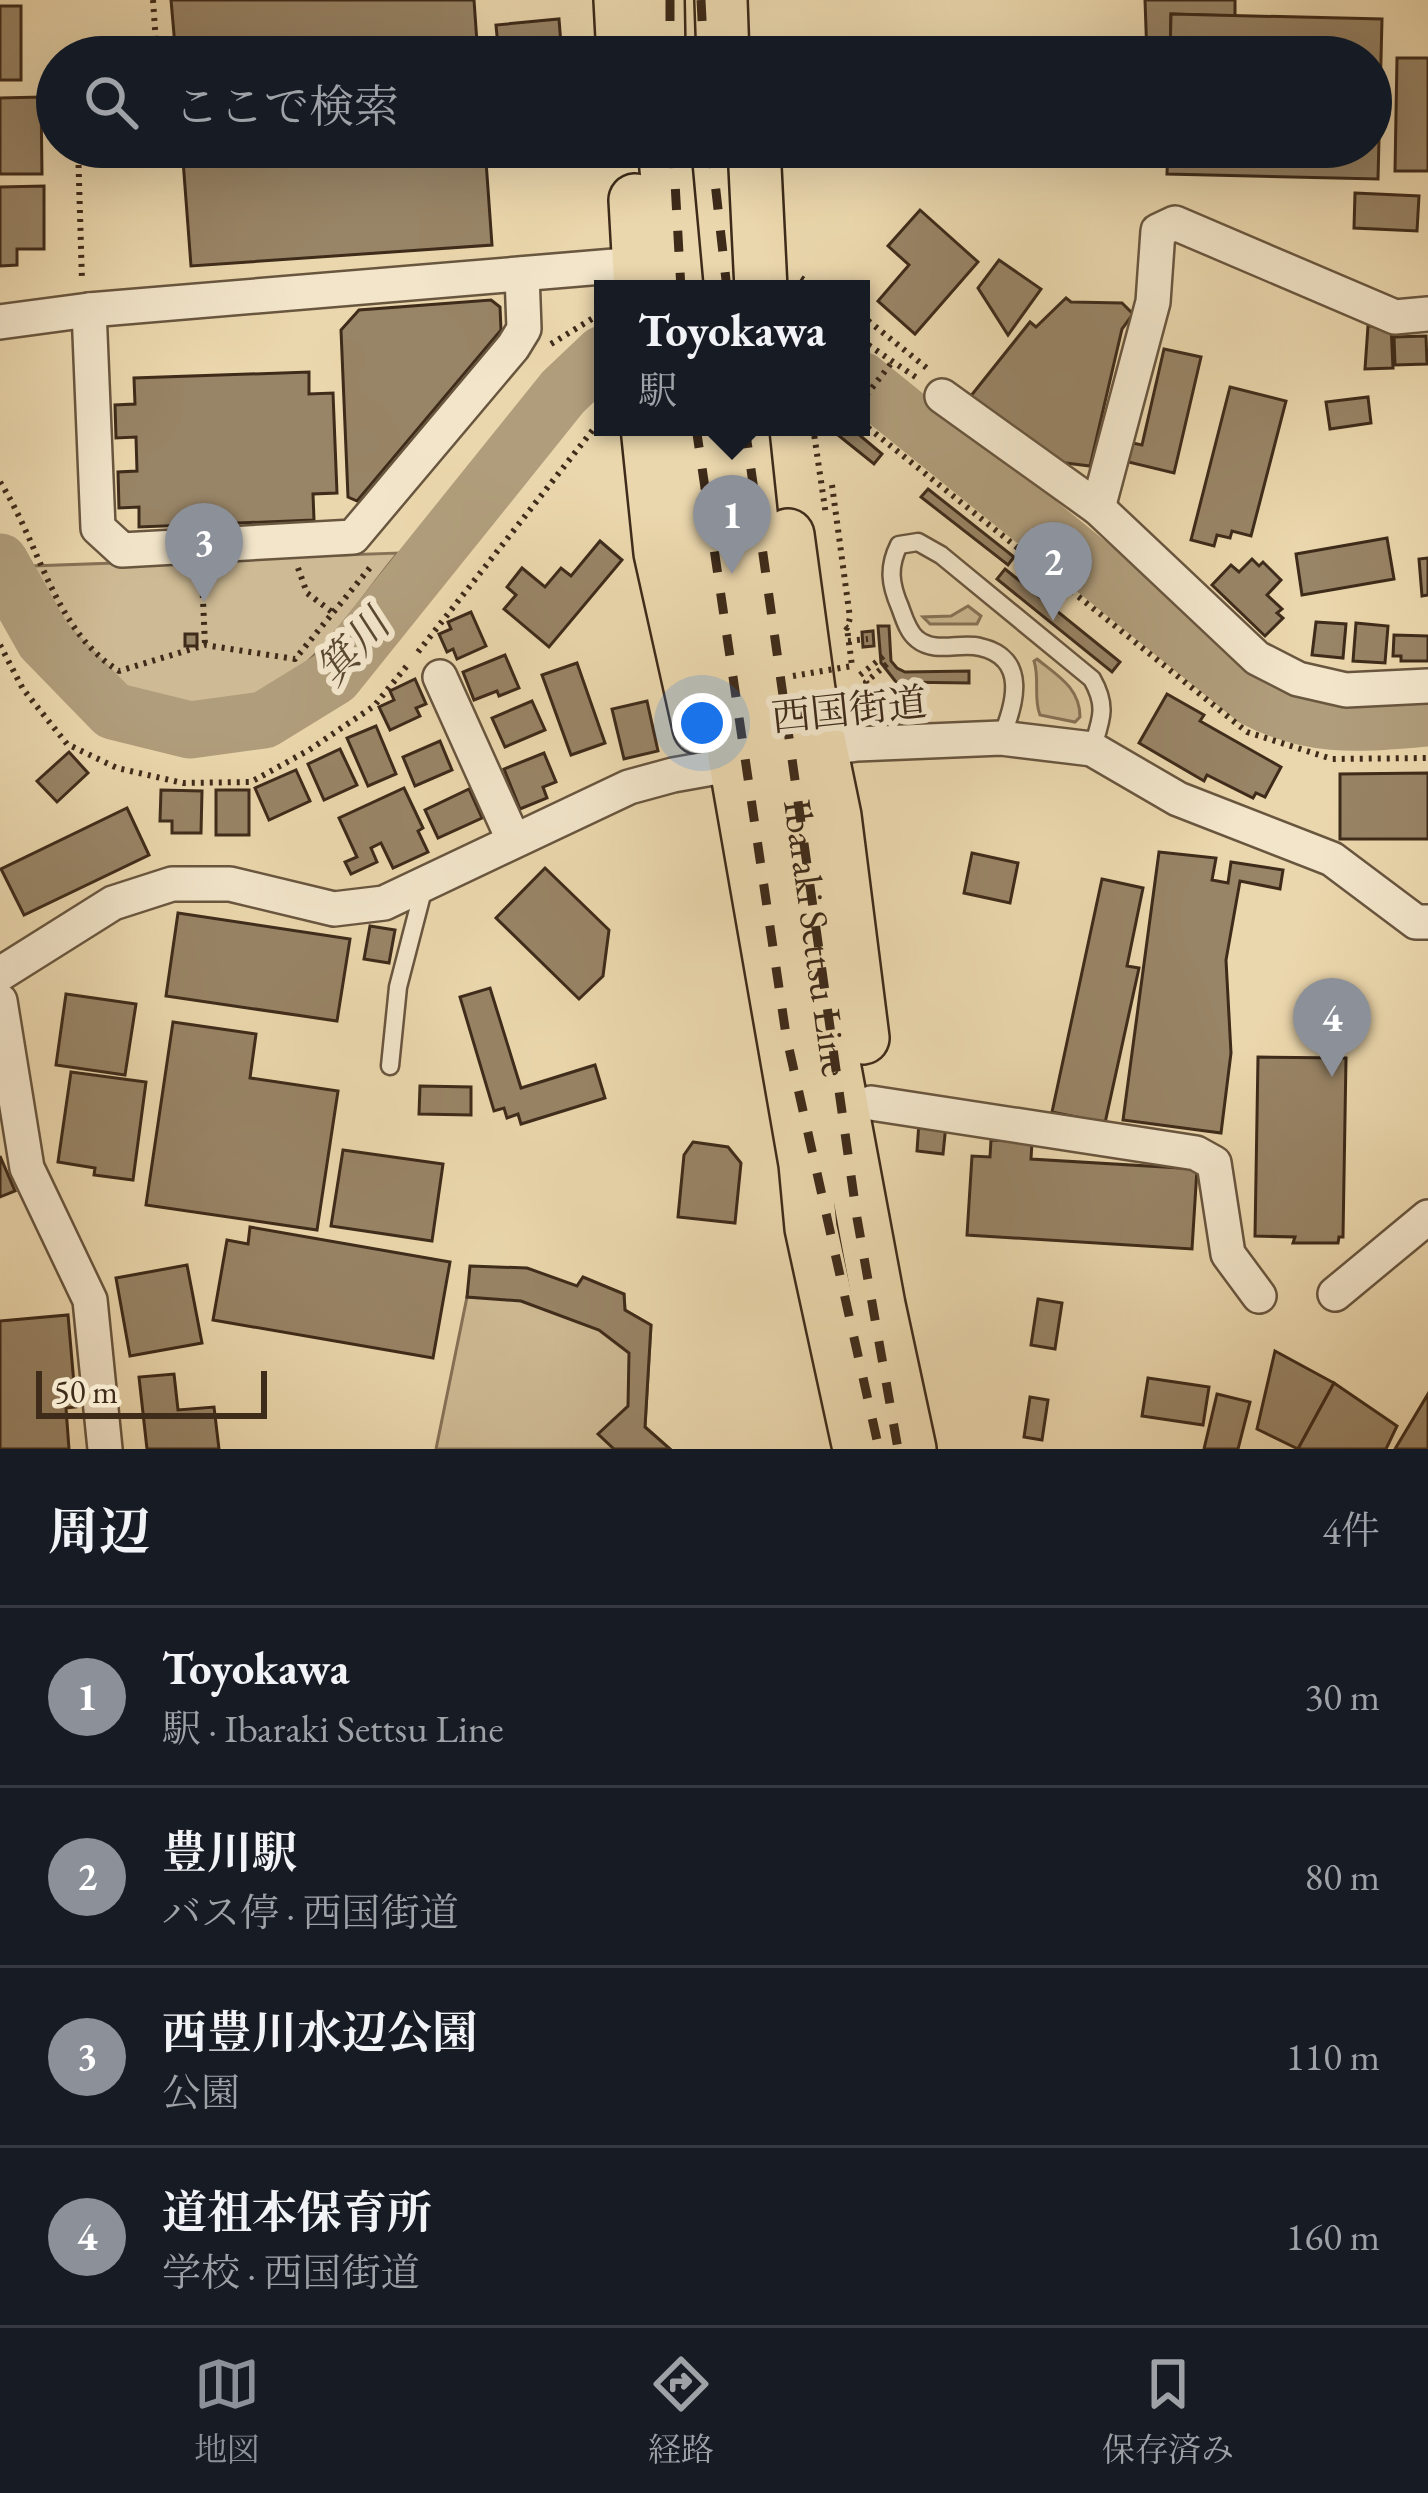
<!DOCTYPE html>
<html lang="ja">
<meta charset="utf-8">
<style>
body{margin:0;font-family:"EB Garamond","Noto Serif JP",serif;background:#20242c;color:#f1f3f6}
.scale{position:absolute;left:36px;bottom:30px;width:231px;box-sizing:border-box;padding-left:12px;border:6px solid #3e2b1a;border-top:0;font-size:33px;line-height:42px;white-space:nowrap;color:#3e2b1a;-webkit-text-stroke:9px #f2e5ca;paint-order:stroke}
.you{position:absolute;left:702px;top:723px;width:42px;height:42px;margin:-30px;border:9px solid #fff;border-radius:50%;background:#1a73e8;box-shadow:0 0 0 18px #1a73e833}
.badge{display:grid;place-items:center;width:78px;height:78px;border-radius:50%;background:#8c9099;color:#fff;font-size:39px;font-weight:700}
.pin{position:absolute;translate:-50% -99px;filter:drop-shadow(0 3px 6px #0008)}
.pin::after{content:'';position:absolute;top:63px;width:42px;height:36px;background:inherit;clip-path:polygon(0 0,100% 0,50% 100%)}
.popup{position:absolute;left:594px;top:280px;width:276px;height:156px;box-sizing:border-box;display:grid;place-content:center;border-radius:0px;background:#171b24;filter:drop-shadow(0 3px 9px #0005);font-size:39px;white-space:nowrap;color:#9ea1a6}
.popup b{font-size:45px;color:#f1f3f6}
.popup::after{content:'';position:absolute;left:50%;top:100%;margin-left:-24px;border:24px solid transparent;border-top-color:#171b24}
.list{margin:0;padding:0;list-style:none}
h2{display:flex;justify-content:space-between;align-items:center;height:156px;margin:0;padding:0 48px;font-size:51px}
h2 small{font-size:39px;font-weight:400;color:#9ea1a6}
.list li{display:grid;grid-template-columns:78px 1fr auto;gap:36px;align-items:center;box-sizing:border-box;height:180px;padding:0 48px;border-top:3px solid #363941}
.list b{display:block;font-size:45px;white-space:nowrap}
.list p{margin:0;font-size:39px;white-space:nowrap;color:#9ea1a6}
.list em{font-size:39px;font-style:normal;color:#9ea1a6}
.icon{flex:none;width:66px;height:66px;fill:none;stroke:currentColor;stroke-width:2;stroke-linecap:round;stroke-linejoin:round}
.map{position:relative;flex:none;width:1428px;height:1449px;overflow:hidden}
.search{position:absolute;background:#171b24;box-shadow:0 12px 48px #0002;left:36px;right:36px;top:36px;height:132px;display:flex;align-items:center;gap:30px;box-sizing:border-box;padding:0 42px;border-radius:66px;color:#9ea1a6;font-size:45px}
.sheet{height:876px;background:#171b24}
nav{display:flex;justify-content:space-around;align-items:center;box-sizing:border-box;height:168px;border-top:3px solid #363941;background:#171b24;font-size:33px;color:#9ea1a6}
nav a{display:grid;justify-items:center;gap:6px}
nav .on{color:#8c9099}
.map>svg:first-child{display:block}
</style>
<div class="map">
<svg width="1428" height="1449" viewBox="0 0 1428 1449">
<rect width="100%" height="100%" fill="#ebd7ad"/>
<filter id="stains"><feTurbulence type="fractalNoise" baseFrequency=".00167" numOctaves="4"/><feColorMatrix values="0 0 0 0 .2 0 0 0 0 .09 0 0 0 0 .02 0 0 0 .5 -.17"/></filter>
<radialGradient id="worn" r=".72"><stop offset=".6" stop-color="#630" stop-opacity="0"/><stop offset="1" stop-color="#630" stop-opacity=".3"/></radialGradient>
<g fill="#ceba94" stroke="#867257" stroke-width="3">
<path d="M398,553C351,609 305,693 227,703C190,708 150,700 114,697L71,639L32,566Z"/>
<polygon points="968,606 981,616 977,624 930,624 923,617 951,616"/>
<path d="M1037,659C1058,676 1080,688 1080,717L1075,722L1040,715C1033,698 1040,679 1034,661Z"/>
<polygon points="583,1277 624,1294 625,1310 651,1325 645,1427 670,1449 436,1449 467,1297 577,1286"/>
</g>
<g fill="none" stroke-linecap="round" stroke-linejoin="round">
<g stroke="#b09d7b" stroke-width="57">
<path d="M861,380L1254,698C1315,730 1362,723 1428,718"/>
<polyline points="0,562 44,640 113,711 190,730 264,720 334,677 563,392 603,354"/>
</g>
</g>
<g fill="#988466" stroke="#3e2b1a" stroke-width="3">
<polygon points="171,0 474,0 478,57 176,57"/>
<polygon points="1145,0 1235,0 1235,16 1171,14 1170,56 1147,57"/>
<rect x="0" y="6" width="21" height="74"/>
<polygon points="1171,14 1382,19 1378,179 1167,174 1168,147 1371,147 1371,57 1170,57"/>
<polygon points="559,19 562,57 499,57 496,25"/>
<polygon points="1397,58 1428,58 1428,171 1395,171"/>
<polygon points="41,97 42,174 0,174 0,98"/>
<polygon points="182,147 485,147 492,245 191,266"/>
<polygon points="505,147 581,147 582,163 533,166 533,159 506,160"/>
<polygon points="44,186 44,249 17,249 17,265 0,266 0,187"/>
<polygon points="1355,193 1419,196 1417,231 1354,228"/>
<polygon points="920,210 978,262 915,334 878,301 909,265 888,246"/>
<polygon points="999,260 1041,289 1008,335 978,288"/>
<polygon points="1066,298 1071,302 1122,303 1133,314 1122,329 1090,466 1058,462 970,397 1030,322 1036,327"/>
<polygon points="491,300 500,307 501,330 357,501 348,497 341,330 359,310"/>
<polygon points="1391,325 1393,368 1365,369 1368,326"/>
<polygon points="1426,336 1427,364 1395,365 1394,337"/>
<polygon points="1164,349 1201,357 1174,473 1124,461 1128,442 1142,445"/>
<polygon points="309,372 309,394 333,393 337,493 313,494 314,520 139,527 139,507 119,508 118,472 137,471 136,437 116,438 115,405 135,404 134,378"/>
<polygon points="1230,387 1286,401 1251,536 1232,531 1230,538 1217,535 1214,546 1191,540"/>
<polygon points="1368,397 1371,423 1330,429 1326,402"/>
<polygon points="828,427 850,427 882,454 874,464"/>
<polygon points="928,489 1014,557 1008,565 921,497"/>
<polygon points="1387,538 1394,579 1302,595 1296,554"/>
<polygon points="600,541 622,560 549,647 504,609 516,595 507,587 522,568 545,587 561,568 571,576"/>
<polygon points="1428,558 1428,595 1422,596 1419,559"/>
<polygon points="1252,559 1259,566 1263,562 1281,580 1267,595 1282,609 1277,613 1283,618 1265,636 1212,585 1231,565 1239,572"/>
<polygon points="1005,569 1120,662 1112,672 997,579"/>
<polygon points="471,612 486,646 457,659 453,649 447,652 439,634 451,629 448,622"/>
<polygon points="1316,622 1346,624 1343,658 1312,655"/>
<polygon points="1356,623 1388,626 1385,663 1353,661"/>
<polygon points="878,626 889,626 891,661 897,668 905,672 969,671 969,683 896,682 881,663"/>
<polygon points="873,631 874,646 863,647 862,632"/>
<rect x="185" y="634" width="12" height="12"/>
<polygon points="1394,635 1428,636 1428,661 1401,661 1401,656 1393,656"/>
<polygon points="505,655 519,688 499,696 497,691 474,700 463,672"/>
<polygon points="577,663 605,743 571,755 542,675"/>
<polygon points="415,679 426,704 416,708 420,716 390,730 379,707 394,700 390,691"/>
<polygon points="1167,694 1204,715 1200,721 1281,767 1265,797 1256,793 1253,798 1207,775 1204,781 1139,743"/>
<polygon points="532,701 545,730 505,747 492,718"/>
<polygon points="647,701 658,751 624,759 612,709"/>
<polygon points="376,726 396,774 368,786 347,738"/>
<polygon points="440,741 452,770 415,786 403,757"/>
<polygon points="340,749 357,785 324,800 308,764"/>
<polygon points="69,752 88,773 57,802 37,781"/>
<polygon points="544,753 556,782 543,787 547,798 520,809 504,769"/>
<polygon points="296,770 310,801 269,820 255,788"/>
<polygon points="1428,773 1428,839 1340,839 1340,774"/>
<polygon points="404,788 423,828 418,831 428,852 393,868 381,843 371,848 377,862 351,874 345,862 357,857 339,818"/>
<polygon points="469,789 482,818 438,838 425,810"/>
<polygon points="161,790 202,791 201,833 172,833 172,821 160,821"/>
<rect x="216" y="790" width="33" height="45"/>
<polygon points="127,808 149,855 24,915 1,869"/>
<polygon points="1159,852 1216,858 1212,880 1228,883 1231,862 1283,870 1280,889 1240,881 1226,960 1231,1053 1221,1133 1123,1120"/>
<polygon points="972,853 1018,863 1010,903 964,893"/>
<polygon points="545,868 609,930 603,976 579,999 496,918"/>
<polygon points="1102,879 1143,888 1127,966 1139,968 1105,1123 1052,1112"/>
<polygon points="178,913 350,939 337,1021 166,996"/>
<polygon points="370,926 395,930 389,963 364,959"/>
<polygon points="490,988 521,1088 595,1065 605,1098 521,1124 518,1114 507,1118 504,1108 494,1111 460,997"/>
<polygon points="66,994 136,1004 125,1075 56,1065"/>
<polygon points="173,1022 256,1034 250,1078 338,1091 317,1230 146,1205"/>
<polygon points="1258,1057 1346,1058 1343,1237 1339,1237 1338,1243 1293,1243 1295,1237 1255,1236"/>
<polygon points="71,1072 146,1082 133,1180 94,1175 95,1168 58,1162"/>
<polygon points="420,1086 471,1087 471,1115 419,1114"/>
<polygon points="919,1122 946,1125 943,1154 917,1151"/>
<polygon points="991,1140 1032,1142 1031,1159 1197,1169 1192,1249 967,1235 972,1156 990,1157"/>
<polygon points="693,1142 728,1147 741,1163 735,1223 678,1217 684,1155"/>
<polygon points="343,1150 443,1164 432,1241 331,1226"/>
<polygon points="0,1156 15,1191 0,1197"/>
<polygon points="250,1227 450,1262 433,1358 213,1320 227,1240 248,1244"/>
<polygon points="187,1265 202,1343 130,1356 116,1278"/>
<polygon points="470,1266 527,1268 577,1286 583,1277 624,1294 625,1310 651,1325 645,1427 670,1449 614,1449 598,1434 628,1406 629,1353 599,1330 521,1301 467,1297"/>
<polygon points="1038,1299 1062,1303 1055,1349 1031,1345"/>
<polygon points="68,1315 76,1407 66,1408 69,1449 0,1449 0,1321"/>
<polygon points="1275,1351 1334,1383 1298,1449 1257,1429"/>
<polygon points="174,1374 178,1410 214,1407 219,1449 147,1449 139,1377"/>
<polygon points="1148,1378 1209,1387 1203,1425 1142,1416"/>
<polygon points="1334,1383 1397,1426 1386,1449 1298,1449"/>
<polygon points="1217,1394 1250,1402 1238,1449 1204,1449"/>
<polygon points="1428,1394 1428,1449 1395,1449"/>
<polygon points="1030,1397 1048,1400 1042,1440 1024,1437"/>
</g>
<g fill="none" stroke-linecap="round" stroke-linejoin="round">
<g stroke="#69563f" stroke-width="21">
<g id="lane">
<path d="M1001,738C1015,705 1029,658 980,647C960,642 935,654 917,639C908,632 904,618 900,607C890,584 888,567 899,545L918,542L941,555L1092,679C1108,707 1101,720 1092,749"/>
<polyline points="390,1066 398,987 425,883"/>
</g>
</g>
<g stroke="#69563f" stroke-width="38">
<g id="street">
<polyline points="89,310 98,528 122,550 353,537 513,347 524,329 522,274"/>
<polyline points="0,322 89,310 638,264"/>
<polyline points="942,396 1098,508 1257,658 1298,679 1346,690 1428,686"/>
<polyline points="1098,508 1153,302 1158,231 1175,223 1395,317 1428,314"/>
<polyline points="440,677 513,839"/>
<polyline points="803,752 857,744 1001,738 1092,749 1178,799 1332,859 1416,922 1428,922"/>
<polyline points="0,974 113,903 172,884 230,884 334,909 384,903 629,787 673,775 752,761"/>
<polyline points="0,1001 27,1168 90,1300 105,1449"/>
<polyline points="871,1103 1196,1153 1214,1163 1228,1254 1259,1296"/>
<polyline points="1335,1294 1428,1217"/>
</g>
</g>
<g stroke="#3e2b1a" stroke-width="56">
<g id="primary">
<polyline points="620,0 623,57"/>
<polyline points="658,0 659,57"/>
<polyline points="721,0 723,57"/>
<polyline points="664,147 677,289"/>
<polyline points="754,147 761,289"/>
<polyline points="635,200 640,289"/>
<polyline points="647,427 660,553 699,728"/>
<polyline points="692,427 725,705 805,1164 811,1228 859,1449"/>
<polyline points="742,427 777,757 879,1305 910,1449"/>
<polyline points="788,535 809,690 835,816 863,1038"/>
</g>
</g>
<g stroke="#3e2b1a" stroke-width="6" stroke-dasharray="3 6" stroke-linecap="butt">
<polyline points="153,0 157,57"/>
<polyline points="78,147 82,281"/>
<polyline points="801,278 818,289"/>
<polyline points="861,315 928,369"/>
<polyline points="861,340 917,378"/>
<polyline points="551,344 603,312"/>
<polyline points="861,402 893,361"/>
<polyline points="861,422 1247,732 1332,759 1428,758"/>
<polyline points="813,427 826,515"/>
<path d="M0,482C40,544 54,631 119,671L205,645L295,659L373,564"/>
<polyline points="832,485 850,618 847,628 842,623"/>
<polyline points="298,568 307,593 332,612"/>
<polyline points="202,577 205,645"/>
<polyline points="848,641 868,639"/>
<polyline points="0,645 23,689 67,744 117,768 183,783 251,782 309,750 374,706 410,662"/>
<polyline points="418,652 603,417"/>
<polyline points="887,664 866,682 875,693 910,693 910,706"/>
<polyline points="860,675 885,655"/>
</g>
<use href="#lane" stroke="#f2e5ca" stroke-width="16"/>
<use href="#street" stroke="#f2e5ca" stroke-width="33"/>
<use href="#primary" stroke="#ebd7ad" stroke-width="51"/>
<g stroke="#3e2b1a" stroke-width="9" stroke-dasharray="21 21" stroke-linecap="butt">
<polyline points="670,0 670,57"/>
<polyline points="701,0 704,57"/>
<polyline points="673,147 681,289"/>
<polyline points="711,147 727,289"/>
<polyline points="696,427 786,1035 879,1449"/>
<path id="s1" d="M745,427L857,1218L898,1449"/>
</g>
<polyline stroke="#3e2b1a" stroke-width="6" stroke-dasharray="3 6" stroke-linecap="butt" points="793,676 852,666 847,628"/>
</g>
<g text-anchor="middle" stroke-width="12" stroke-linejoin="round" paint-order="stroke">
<g font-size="39" fill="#3e2b1a" stroke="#f2e5ca">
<text transform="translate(849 709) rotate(-6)" y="14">西国街道</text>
<text dy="14" stroke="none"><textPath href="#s1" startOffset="516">Ibaraki Settsu Line</textPath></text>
</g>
<g font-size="42" font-style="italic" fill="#5a4832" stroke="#f2e5ca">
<text transform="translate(352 647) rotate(-47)" y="15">箕川</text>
</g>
</g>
<rect width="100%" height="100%" filter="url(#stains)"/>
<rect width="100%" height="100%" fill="url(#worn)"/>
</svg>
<div class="scale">50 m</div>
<div class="you"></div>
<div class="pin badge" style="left:732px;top:574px">1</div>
<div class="popup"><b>Toyokawa</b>駅</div>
<div class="pin badge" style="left:1053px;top:621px">2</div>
<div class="pin badge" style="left:204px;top:602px">3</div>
<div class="pin badge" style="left:1332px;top:1077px">4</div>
<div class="search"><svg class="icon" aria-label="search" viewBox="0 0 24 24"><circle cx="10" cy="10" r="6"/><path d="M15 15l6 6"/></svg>ここで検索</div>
</div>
<section class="sheet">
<h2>周辺<small>4件</small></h2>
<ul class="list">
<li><span class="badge">1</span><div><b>Toyokawa</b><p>駅 · Ibaraki Settsu Line</p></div><em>30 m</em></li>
<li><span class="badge">2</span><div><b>豊川駅</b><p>バス停 · 西国街道</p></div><em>80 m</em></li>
<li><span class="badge">3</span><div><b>西豊川水辺公園</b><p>公園</p></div><em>110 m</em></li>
<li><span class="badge">4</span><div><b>道祖本保育所</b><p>学校 · 西国街道</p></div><em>160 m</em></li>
</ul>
</section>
<nav>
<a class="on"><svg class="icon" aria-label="map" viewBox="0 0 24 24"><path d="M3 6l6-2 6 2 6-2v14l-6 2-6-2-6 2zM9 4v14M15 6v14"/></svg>地図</a>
<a><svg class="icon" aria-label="directions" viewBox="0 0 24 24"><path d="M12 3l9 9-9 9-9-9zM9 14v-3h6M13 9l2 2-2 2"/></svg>経路</a>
<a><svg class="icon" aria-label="saved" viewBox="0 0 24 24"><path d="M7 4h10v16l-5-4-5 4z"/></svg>保存済み</a>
</nav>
